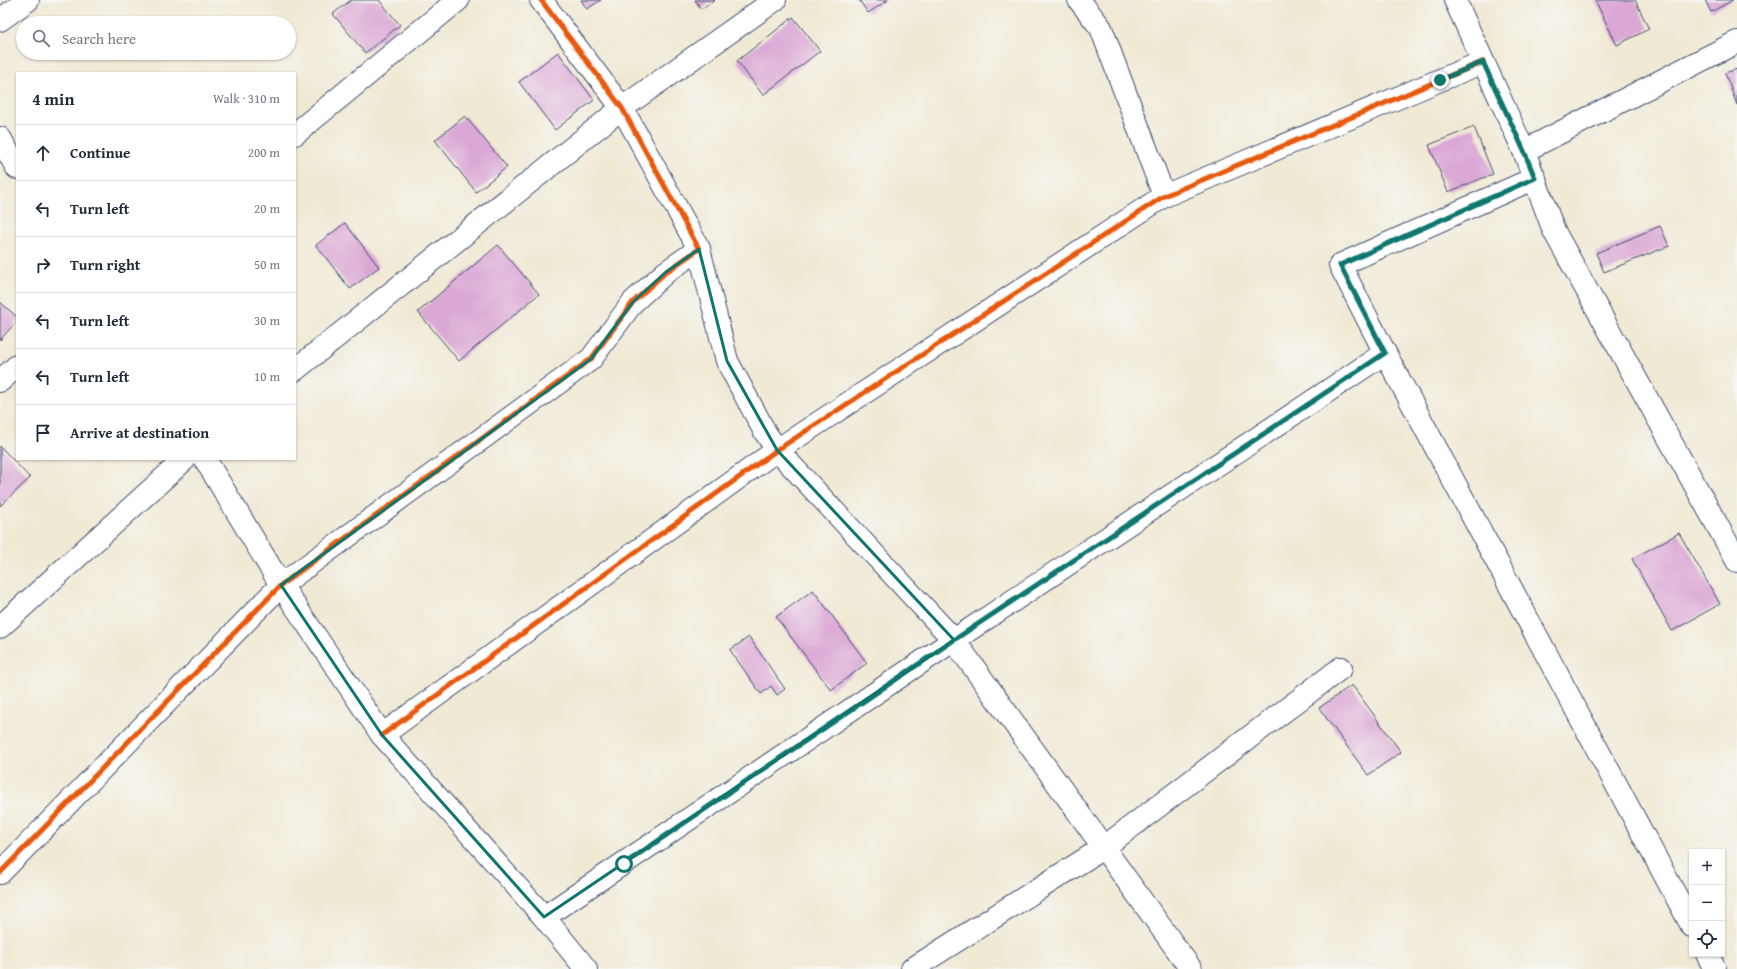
<!DOCTYPE html>
<meta charset="utf-8">
<style>
body{margin:0;font-family:"Gentium Book Plus",serif;background:#f2f2f3;color:#1f2937}
.controls{position:absolute;right:12px;bottom:12px;display:grid;overflow:hidden;border-radius:0px;box-shadow:0 1px 3px #0004}
.controls button{width:36px;height:36px;display:grid;place-items:center;padding:0;border:0;border-bottom:1px solid #e0e1e3;background:#fff;color:#1f2937;font:20px sans-serif}
.stop{position:absolute;width:12px;height:12px;margin:-9px;border:3px solid #0f766e;border-radius:50%;background:#fff}
.stop.end{background:#0f766e;border-color:#fff;box-shadow:0 1px 4px #0008}
.list{margin:0;padding:0;list-style:none}
h2{display:flex;justify-content:space-between;align-items:center;height:52px;margin:0;padding:0 16px;font-size:17px}
h2 small{font-size:13px;font-weight:400;color:#747a83}
.list li{display:grid;grid-template-columns:26px 1fr auto;gap:12px;align-items:center;box-sizing:border-box;height:56px;padding:0 16px;border-top:1px solid #e0e1e3}
.list b{display:block;font-size:15px;white-space:nowrap}
.list em{font-size:13px;font-style:normal;color:#747a83}
.icon{flex:none;width:22px;height:22px;fill:none;stroke:currentColor;stroke-width:2;stroke-linecap:round;stroke-linejoin:round}
.map{position:relative;flex:none;width:1737px;height:969px;overflow:hidden}
.search{position:absolute;background:#fff;box-shadow:0 1px 3px #0004;left:16px;top:16px;width:280px;height:44px;display:flex;align-items:center;gap:10px;box-sizing:border-box;padding:0 14px;border-radius:22px;color:#747a83;font-size:15px}
.panel{position:absolute;background:#fff;box-shadow:0 1px 3px #0004;left:16px;top:72px;width:280px;height:388px;border-radius:0px}
.map>svg:first-child{display:block}
</style>
<div class="map">
<svg width="1737" height="969" viewBox="0 0 1737 969">
<rect width="100%" height="100%" fill="#f6f6f2"/>
<filter id="ink" filterUnits="userSpaceOnUse"><feTurbulence type="fractalNoise" baseFrequency=".025" numOctaves="2"/><feDisplacementMap in="SourceGraphic" scale="8" xChannelSelector="R" yChannelSelector="G"/><feConvolveMatrix kernelMatrix="1 2 1 2 8 2 1 2 1" color-interpolation-filters="sRGB"/></filter>
<filter id="wash" filterUnits="userSpaceOnUse"><feTurbulence type="fractalNoise" baseFrequency=".012" numOctaves="4" result="noise"/><feDisplacementMap in="SourceGraphic" scale="16" xChannelSelector="R" yChannelSelector="G"/><feGaussianBlur stdDeviation="0.9" result="paint"/><feColorMatrix in="noise" values="0 0 0 0 0 0 0 0 0 0 0 0 0 0 0 0 0 1.4 0 .05"/><feComposite in="paint" operator="in"/></filter>
<g filter="url(#wash)">
<rect width="100%" height="100%" fill="#f0e9d4"/>
<g id="blocks">
<g fill="#dba7d5">
<polygon points="351,0 379,0 400,25 365,53 333,14"/>
<polygon points="581,0 601,0 587,9"/>
<polygon points="695,0 715,0 701,9"/>
<polygon points="859,0 888,0 868,13"/>
<polygon points="1595,0 1635,0 1649,29 1617,45"/>
<polygon points="1705,0 1733,0 1711,12"/>
<polygon points="793,17 820,51 763,95 737,61"/>
<polygon points="558,52 594,100 555,130 519,82"/>
<polygon points="1737,69 1737,105 1725,73"/>
<polygon points="465,116 507,167 476,192 435,140"/>
<polygon points="1474,127 1493,174 1448,192 1429,145"/>
<polygon points="345,223 379,267 350,289 316,245"/>
<polygon points="1660,226 1669,246 1604,272 1596,253"/>
<polygon points="498,245 539,294 459,361 418,312"/>
<polygon points="0,302 17,317 17,321 0,340"/>
<polygon points="0,446 30,478 0,506"/>
<polygon points="1679,533 1720,604 1672,631 1632,559"/>
<polygon points="813,590 867,663 831,690 776,617"/>
<polygon points="749,637 785,689 777,695 771,686 761,694 730,650"/>
<polygon points="1352,685 1401,752 1368,775 1319,708"/>
</g>
</g>
</g>
<g filter="url(#ink)">
<use href="#blocks" fill-opacity="0" stroke="#3b4b70" stroke-width="1"/>
<g fill="none" stroke-linecap="round" stroke-linejoin="round">
<g stroke="#3b4b70" stroke-width="24">
<g id="street">
<polyline points="1079,0 1101,28 1164,196"/>
<polyline points="1455,0 1524,151 1554,231 1737,561"/>
<polyline points="0,20 28,0"/>
<polyline points="295,134 458,0"/>
<polyline points="0,138 17,168"/>
<polyline points="1524,151 1737,42"/>
<polyline points="1535,178 1340,265 1385,353 1692,926"/>
<polyline points="699,249 727,361 765,432 777,450 954,640 1191,969"/>
<polyline points="295,370 622,108 775,0"/>
<polyline points="0,381 17,366"/>
<polyline points="205,459 281,585 382,735 544,917 586,969"/>
<polyline points="0,627 185,459"/>
<polyline points="382,735 777,450 1164,196 1483,62"/>
<polyline points="0,873 281,585 591,359 633,302 666,272 699,249 622,108 541,0"/>
<polyline points="544,917 954,640 1385,353"/>
<polyline points="1707,954 1715,969"/>
<polyline points="912,969 1103,848 1341,668"/>
</g>
</g>
<use href="#street" stroke="#fff" stroke-width="22"/>
<g stroke="#f6f6f2" stroke-width="8">
<g id="cycleway">
<polyline points="382,735 777,450 1164,196 1483,62"/>
<polyline points="0,873 281,585 591,359 633,302 666,272 699,249 622,108 541,0"/>
</g>
</g>
<use href="#cycleway" stroke="#e8590c" stroke-width="5"/>
</g>
</g>
<g fill="none" stroke-linecap="round" stroke-linejoin="round" filter="url(#ink)">
<polyline stroke="#0f766e" stroke-width="5" points="624,864 954,640 1385,353 1340,265 1535,178 1524,151 1483,62 1440,80"/>
</g>
<path fill="none" stroke="#0f766e" stroke-width="3" stroke-linejoin="round" d="M699,249L727,361L777,450L954,640L544,917L382,735L281,585L591,359L633,302L666,272Z"/>
</svg>
<div class="controls">
<button>+</button>
<button>−</button>
<button><svg class="icon" aria-label="locate" viewBox="0 0 24 24"><circle cx="12" cy="12" r="6"/><path d="M12 2v4M12 18v4M2 12h4M18 12h4"/></svg></button>
</div>
<div class="stop" style="left:624px;top:864px"></div>
<div class="stop end" style="left:1440px;top:80px"></div>
<div class="search"><svg class="icon" aria-label="search" viewBox="0 0 24 24"><circle cx="10" cy="10" r="6"/><path d="M15 15l6 6"/></svg>Search here</div>
<section class="panel">
<h2>4 min<small>Walk · 310 m</small></h2>
<ul class="list">
<li><svg class="icon" aria-label="ahead" viewBox="0 0 24 24"><path d="M12 20V5M6 11l6-6 6 6"/></svg><div><b>Continue</b></div><em>200 m</em></li>
<li><svg class="icon" aria-label="left" viewBox="0 0 24 24"><path d="M17 20v-9H6M10 6l-5 5 5 5"/></svg><div><b>Turn left</b></div><em>20 m</em></li>
<li><svg class="icon" aria-label="right" viewBox="0 0 24 24"><path d="M7 20v-9h11M14 6l5 5-5 5"/></svg><div><b>Turn right</b></div><em>50 m</em></li>
<li><svg class="icon" aria-label="left" viewBox="0 0 24 24"><path d="M17 20v-9H6M10 6l-5 5 5 5"/></svg><div><b>Turn left</b></div><em>30 m</em></li>
<li><svg class="icon" aria-label="left" viewBox="0 0 24 24"><path d="M17 20v-9H6M10 6l-5 5 5 5"/></svg><div><b>Turn left</b></div><em>10 m</em></li>
<li><svg class="icon" aria-label="arrive" viewBox="0 0 24 24"><path d="M6 21V4h12l-3 4 3 4H6"/></svg><div><b>Arrive at destination</b></div></li>
</ul>
</section>
</div>
